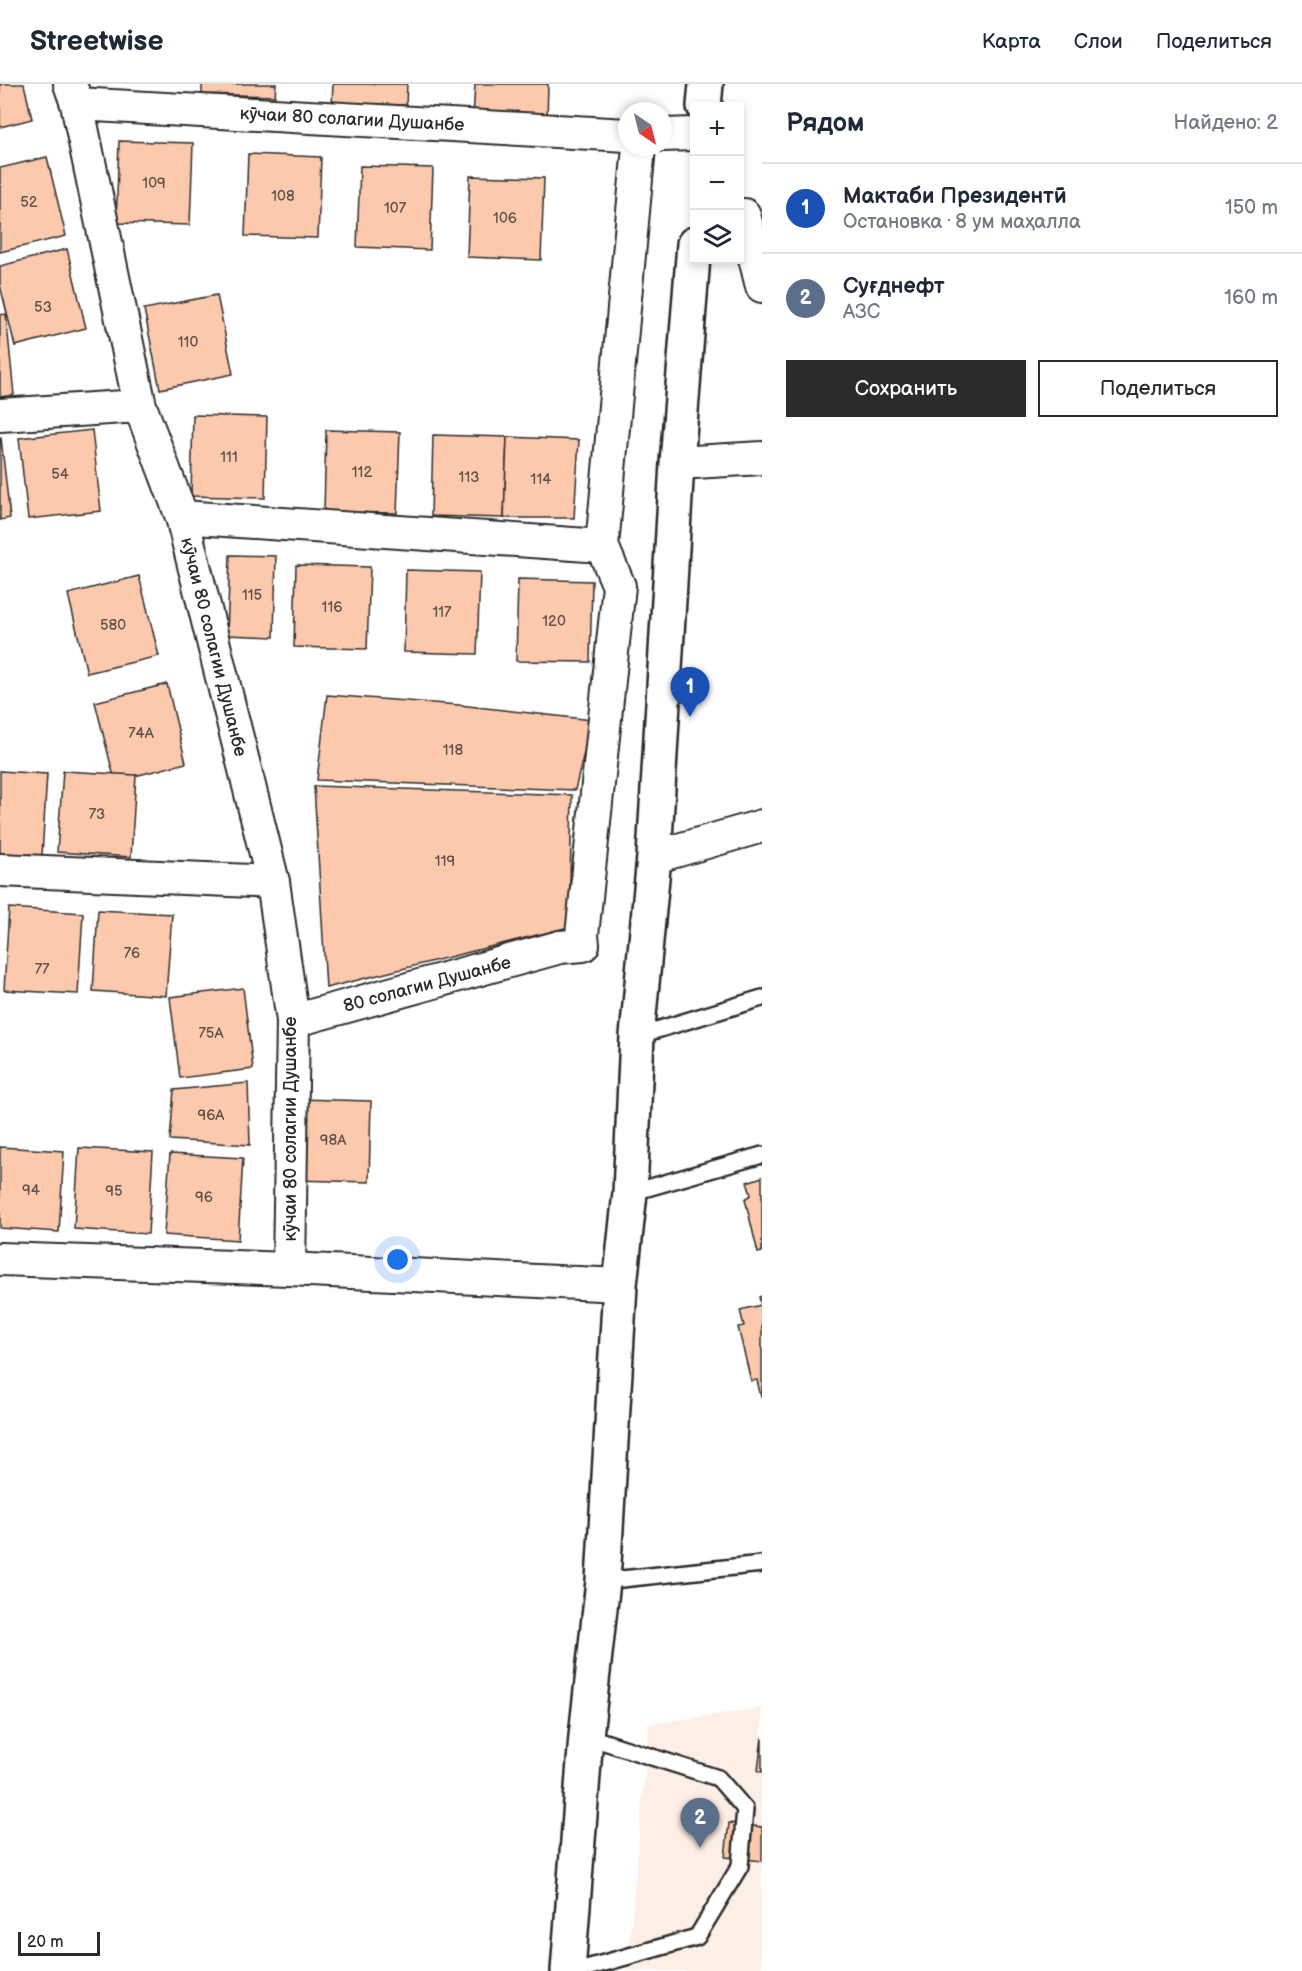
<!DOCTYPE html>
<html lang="ru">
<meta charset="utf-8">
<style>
body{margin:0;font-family:"Balsamiq Sans",sans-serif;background:#f6f6f7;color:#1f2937}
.controls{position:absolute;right:18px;top:18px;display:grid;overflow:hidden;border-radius:0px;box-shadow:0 3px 9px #0003}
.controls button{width:54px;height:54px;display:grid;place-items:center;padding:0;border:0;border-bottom:2px solid #e0e1e3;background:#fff;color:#1f2937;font:30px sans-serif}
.compass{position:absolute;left:618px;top:18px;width:54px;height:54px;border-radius:50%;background:#fff;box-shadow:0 3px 9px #0003;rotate:145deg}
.scale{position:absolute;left:18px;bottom:15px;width:82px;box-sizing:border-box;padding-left:6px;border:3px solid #2b2b2b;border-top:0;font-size:16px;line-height:21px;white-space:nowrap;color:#2b2b2b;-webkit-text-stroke:4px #fff;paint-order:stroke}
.you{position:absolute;left:398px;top:1176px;width:21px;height:21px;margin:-15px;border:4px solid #fff;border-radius:50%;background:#1a73e8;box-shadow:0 0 0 9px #1a73e833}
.badge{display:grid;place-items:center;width:39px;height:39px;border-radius:50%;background:#2b2b2b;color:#fff;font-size:20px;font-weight:700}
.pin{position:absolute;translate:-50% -50px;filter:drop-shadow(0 2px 3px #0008)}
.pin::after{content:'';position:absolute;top:32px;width:21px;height:18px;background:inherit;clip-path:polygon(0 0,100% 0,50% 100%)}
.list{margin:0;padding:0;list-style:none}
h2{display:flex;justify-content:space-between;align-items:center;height:78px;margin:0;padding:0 24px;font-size:26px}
h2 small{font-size:20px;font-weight:400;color:#747a83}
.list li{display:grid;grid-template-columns:39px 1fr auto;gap:18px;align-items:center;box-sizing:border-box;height:90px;padding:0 24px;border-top:2px solid #e0e1e3}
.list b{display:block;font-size:22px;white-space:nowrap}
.list p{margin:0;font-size:20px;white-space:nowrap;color:#747a83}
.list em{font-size:20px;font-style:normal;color:#747a83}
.actions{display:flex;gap:12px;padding:18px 24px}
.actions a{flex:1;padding:14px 0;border:2px solid #2b2b2b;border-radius:0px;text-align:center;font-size:21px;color:#2b2b2b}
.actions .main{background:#2b2b2b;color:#fff}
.icon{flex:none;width:33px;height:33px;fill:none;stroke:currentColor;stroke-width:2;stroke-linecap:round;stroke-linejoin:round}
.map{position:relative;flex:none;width:762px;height:1887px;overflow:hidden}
header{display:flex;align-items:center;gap:36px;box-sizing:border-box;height:84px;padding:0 30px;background:#fff;border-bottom:2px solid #e0e1e3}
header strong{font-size:28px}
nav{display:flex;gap:33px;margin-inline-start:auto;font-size:21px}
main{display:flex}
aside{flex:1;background:#fff}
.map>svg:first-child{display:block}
</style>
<header>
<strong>Streetwise</strong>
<nav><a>Карта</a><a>Слои</a><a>Поделиться</a></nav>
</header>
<main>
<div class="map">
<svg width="762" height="1887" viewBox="0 0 762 1887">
<rect width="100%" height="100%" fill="#fff"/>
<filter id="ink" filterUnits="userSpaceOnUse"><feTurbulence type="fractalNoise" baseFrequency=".0167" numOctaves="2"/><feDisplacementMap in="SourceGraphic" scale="12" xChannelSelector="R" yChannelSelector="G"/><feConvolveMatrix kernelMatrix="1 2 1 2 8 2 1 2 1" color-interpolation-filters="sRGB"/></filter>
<g filter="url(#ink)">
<polygon fill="#feefe6" points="762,1624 762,1887 627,1887 649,1640"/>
<g fill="#fcc9ac" stroke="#2b2b2b" stroke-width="1.5">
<polygon points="0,0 24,0 32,35 0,43"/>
<polygon points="202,0 276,0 275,12 202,10"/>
<polygon points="333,0 407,0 406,21 332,19"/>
<polygon points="475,0 548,0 547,36 473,34"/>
<polygon points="119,57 193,59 190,141 116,139"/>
<polygon points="248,70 321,73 318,154 245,152"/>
<polygon points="47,73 66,152 0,168 0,84"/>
<polygon points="360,82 433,84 430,166 357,163"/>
<polygon points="470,92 544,94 541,176 467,173"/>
<polygon points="67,165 86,244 15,262 0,201 0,182"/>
<polygon points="217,211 233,290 160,305 144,225"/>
<polygon points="6,230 14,311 0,313 0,231"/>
<polygon points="193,331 267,333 265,414 191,412"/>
<polygon points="92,346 101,427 28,435 19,354"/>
<polygon points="326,346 400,348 397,429 324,428"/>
<polygon points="433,351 507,353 504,434 431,432"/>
<polygon points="507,353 579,356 574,434 504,434"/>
<polygon points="0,354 1,354 10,434 0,436"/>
<polygon points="230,471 276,472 274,553 227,551"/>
<polygon points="296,481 370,483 367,565 294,563"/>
<polygon points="406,486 480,488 477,570 404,568"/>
<polygon points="139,492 159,572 87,589 68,510"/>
<polygon points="518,495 592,497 590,578 516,577"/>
<polygon points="167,600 186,679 115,697 95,618"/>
<polygon points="327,611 459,621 592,636 575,706 317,696"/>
<polygon points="0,687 47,690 42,771 0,769"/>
<polygon points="63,687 136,691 131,773 57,768"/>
<polygon points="314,702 572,711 569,843 326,904"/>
<polygon points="9,824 83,829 78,910 4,906"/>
<polygon points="98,826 172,830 166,912 93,907"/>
<polygon points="243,904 253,985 180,994 170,913"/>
<polygon points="248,999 250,1061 170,1056 174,1006"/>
<polygon points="298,1015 371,1017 369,1098 295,1096"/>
<polygon points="0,1063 64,1067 59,1148 0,1144"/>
<polygon points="79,1064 153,1068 148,1150 74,1145"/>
<polygon points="170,1070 243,1074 238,1156 164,1151"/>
<polygon points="762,1093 762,1168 758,1169 745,1115 751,1111 747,1098"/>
<polygon points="762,1212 762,1313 761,1313 757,1296 751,1297 738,1243 744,1242 740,1226 761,1221 759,1213"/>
<polygon points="762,1653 762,1688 758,1687"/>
<polygon points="729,1739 762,1743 762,1777 725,1773"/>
</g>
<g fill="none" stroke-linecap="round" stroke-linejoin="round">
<g stroke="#2b2b2b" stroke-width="20">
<g id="lane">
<polyline points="637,952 762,914"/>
<polyline points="630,1109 762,1071"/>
<polyline points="603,1497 762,1480"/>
<polyline points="576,1887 697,1853 740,1782 745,1725 718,1694 586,1652"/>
</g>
</g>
<g stroke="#2b2b2b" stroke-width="36">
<g id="street">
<polyline points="70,0 77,20 140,322 182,433 273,798 293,937 289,1185"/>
<polyline points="77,20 627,51"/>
<polyline points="663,51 694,50"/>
<polyline points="740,131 744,131 762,202"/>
<polyline points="0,331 140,322"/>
<polyline points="677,379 762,374"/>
<polyline points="182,433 602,462"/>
<polyline points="654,773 762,742"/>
<polyline points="0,786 273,798"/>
<polyline points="293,937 560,863 583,861 582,851 619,502 602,462 639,63"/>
<polyline points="0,1175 289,1185 620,1201"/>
</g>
</g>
<g stroke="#2b2b2b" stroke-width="38">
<g id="secondary">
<polyline points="704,22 706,0"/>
<polyline points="568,1887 586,1652 603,1497 620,1201 630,1109 637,952 654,773 677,379 694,160"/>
</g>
</g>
<use href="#lane" stroke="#fff" stroke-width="15"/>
<use href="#street" stroke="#fff" stroke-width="32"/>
<use href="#secondary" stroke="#fff" stroke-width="33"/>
</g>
</g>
<g text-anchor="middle" stroke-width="4.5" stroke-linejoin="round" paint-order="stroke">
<g font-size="15" fill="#5f524b">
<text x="154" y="104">109</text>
<text x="283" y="117">108</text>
<text x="29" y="123">52</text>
<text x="395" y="129">107</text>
<text x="505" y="139">106</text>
<text x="43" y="228">53</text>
<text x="188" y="263">110</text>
<text x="229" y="378">111</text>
<text x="362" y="393">112</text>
<text x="60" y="395">54</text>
<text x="469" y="398">113</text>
<text x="541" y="400">114</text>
<text x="252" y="516">115</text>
<text x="332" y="528">116</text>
<text x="442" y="533">117</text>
<text x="554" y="542">120</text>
<text x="113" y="546">580</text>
<text x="141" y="654">74А</text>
<text x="453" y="671">118</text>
<text x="97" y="735">73</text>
<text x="445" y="782">119</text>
<text x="132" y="874">76</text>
<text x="42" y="890">77</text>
<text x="211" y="954">75А</text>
<text x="211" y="1036">96А</text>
<text x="333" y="1061">98А</text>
<text x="31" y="1111">94</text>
<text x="114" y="1112">95</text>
<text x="204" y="1118">96</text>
</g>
<g font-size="18" fill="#2b2b2b" stroke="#fff">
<text transform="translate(352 35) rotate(3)" y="6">кӯчаи 80 солагии Душанбе</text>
<text transform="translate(214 563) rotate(76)" y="6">кӯчаи 80 солагии Душанбе</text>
<text transform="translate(427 900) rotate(-15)" y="6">80 солагии Душанбе</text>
<text transform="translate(290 1045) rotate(-90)" y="6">кӯчаи 80 солагии Душанбе</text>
</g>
</g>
</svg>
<div class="controls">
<button>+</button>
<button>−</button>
<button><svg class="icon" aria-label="layers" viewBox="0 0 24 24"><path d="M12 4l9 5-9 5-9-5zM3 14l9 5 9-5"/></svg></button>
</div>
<svg class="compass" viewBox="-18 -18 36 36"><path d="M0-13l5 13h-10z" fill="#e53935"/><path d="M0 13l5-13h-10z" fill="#747a83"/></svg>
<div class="scale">20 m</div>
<div class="you"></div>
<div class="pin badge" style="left:690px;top:633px;background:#1a4fb4">1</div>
<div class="pin badge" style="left:700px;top:1764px;background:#5c6f8a">2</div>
</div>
<aside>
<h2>Рядом<small>Найдено: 2</small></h2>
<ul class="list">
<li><span class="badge" style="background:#1a4fb4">1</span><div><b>Мактаби Президентӣ</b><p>Остановка · 8 ум маҳалла</p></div><em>150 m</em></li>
<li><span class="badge" style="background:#5c6f8a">2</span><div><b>Суғднефт</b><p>АЗС</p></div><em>160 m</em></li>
</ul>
<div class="actions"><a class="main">Сохранить</a><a>Поделиться</a></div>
</aside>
</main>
